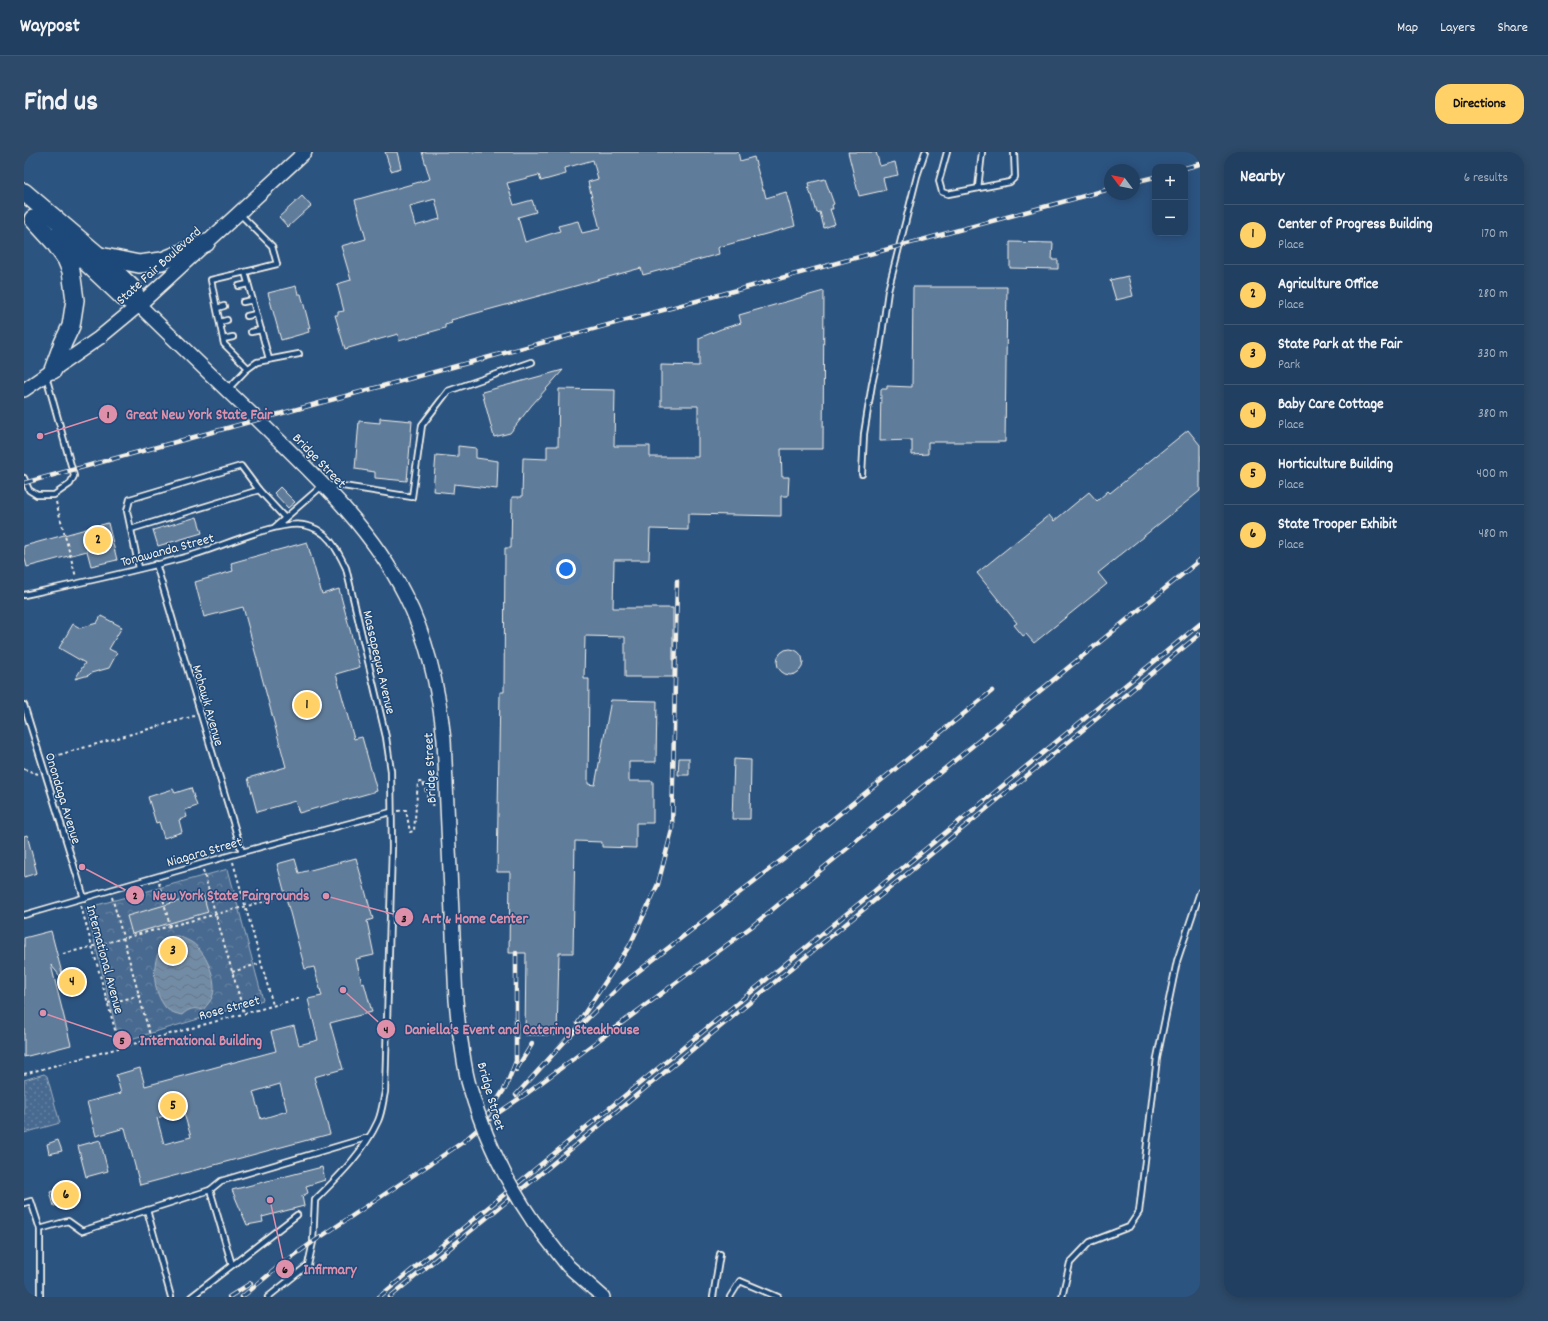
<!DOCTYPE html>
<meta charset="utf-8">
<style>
body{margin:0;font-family:Dekko,sans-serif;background:#2d4a6a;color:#f1f3f6}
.controls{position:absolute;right:12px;top:12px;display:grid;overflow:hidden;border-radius:8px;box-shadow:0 2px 10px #0003}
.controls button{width:36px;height:36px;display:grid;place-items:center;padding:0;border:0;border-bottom:1px solid #3e5876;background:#213f61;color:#f1f3f6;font:20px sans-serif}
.compass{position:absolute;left:1080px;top:12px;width:36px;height:36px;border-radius:50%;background:#213f61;box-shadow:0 2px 10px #0003;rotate:302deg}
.you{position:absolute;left:542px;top:417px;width:14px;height:14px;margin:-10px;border:3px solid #fff;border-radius:50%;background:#1a73e8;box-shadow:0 0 0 6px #1a73e833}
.badge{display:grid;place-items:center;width:26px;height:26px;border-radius:50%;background:#ffd166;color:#111;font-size:13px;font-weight:700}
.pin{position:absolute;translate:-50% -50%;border:2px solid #fff;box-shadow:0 1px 4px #0006}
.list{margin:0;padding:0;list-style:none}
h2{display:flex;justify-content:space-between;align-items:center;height:52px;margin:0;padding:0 16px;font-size:17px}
h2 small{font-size:13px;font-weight:400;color:#a2afbd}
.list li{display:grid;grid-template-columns:26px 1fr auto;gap:12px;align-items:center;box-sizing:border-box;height:60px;padding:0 16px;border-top:1px solid #3e5876}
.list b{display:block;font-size:15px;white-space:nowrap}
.list p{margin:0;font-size:13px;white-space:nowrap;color:#a2afbd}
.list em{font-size:13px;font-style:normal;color:#a2afbd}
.map{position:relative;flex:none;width:1176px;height:1145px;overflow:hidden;border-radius:16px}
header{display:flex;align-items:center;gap:24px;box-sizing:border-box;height:56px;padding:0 20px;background:#213f61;border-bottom:1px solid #3e5876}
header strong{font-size:19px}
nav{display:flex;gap:22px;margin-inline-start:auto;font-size:14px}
.intro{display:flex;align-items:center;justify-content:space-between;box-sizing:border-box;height:96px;padding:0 24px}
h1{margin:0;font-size:28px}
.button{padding:10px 18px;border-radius:16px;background:#ffd166;color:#111;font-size:14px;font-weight:700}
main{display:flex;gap:24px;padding:0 24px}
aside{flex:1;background:#213f61;border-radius:16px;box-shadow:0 2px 10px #0003}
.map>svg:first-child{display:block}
</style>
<header>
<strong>Waypost</strong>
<nav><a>Map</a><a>Layers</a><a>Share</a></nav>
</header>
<div class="intro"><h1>Find us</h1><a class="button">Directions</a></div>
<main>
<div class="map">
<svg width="1176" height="1145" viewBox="0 0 1176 1145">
<defs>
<pattern id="grass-dots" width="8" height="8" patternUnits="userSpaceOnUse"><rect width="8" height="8" fill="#496b90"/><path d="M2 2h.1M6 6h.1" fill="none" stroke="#6481a0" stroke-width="1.8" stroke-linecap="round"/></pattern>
<pattern id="forest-crowns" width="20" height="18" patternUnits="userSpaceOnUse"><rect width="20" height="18" fill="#496b90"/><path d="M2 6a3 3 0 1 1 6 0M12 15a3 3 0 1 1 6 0" fill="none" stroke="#6481a0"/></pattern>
<pattern id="water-waves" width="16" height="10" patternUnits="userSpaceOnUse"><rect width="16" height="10" fill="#738ca6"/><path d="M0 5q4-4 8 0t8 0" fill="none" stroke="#647484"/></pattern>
</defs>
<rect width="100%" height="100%" fill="#2c5481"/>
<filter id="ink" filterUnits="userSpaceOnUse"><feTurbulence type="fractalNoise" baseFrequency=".025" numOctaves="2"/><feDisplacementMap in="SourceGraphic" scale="8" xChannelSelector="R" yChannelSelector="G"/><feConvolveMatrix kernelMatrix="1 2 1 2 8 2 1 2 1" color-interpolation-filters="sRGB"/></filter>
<g filter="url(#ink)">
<polygon fill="url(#grass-dots)" stroke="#9eaebc" points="20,922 23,924 36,971 0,981 0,928"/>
<polygon fill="url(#forest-crowns)" stroke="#9eaebc" points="204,717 239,848 100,889 94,884 62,756"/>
<path fill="url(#water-waves)" stroke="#a7b4c0" d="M154,784C161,787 170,790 175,797C184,807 193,829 189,843C187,849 183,853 179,858C170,855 164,857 158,863C153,862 146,860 142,856C129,840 127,815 136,797C138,793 141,787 145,785C147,784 152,784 154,784Z"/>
<g fill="#5e7b9a" stroke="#f4f1e8" fill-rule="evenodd">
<polygon points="361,0 373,0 377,16 367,19"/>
<path d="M398,0H714L716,9L730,5L739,38H740L742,46L762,40L771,74L695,95L694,96L695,102L619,123L617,116L427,168L428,171L421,173V176L375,189L374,182L321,197L311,163H314V160L320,159L313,132L327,128L317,94L342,87L331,48L406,27ZM569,8L574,27L564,30L576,77L558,81L554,69L534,74L536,79L501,90L494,65L512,60L508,48L490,53L483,31L515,23L517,29L542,22L541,16ZM411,47L416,67L391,74L386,55V54Z"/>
<polygon points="824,0 852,0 856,14 871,10 874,23 859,26 862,38 835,44"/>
<polygon points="801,27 810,52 808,53 809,57 806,57 811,72 800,76 796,60 793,61 788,43 787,43 784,35 786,35 785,31"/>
<polygon points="278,44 287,54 264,75 255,65"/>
<polygon points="986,90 1029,91 1028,108 1034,108 1034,117 986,116"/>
<polygon points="1104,124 1109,144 1092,148 1086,128"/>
<polygon points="272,134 274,142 277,142 286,176 284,176 285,180 257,188 244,141"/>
<polygon points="889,135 983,135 981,290 904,290 904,302 888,303 888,288 856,289 857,237 863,237 863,234 888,235"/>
<polygon points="800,139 799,297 757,297 758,325 765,325 764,344 757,344 757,364 664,362 664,378 626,377 625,408 590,408 589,456 649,456 649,525 601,525 601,485 561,484 560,527 565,527 564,632 571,633 587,548 633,549 632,610 605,610 605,629 629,629 629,671 612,671 612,696 578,695 578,690 551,689 549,801 535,801 533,883 501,883 502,801 485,801 486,720 473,720 476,540 480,540 481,396 487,396 488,345 498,345 499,306 523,307 523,294 534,294 535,237 591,238 590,294 626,294 626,305 674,305 674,254 637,254 637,213 675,214 675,186 697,177 717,171 715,163"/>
<polygon points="539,218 507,254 486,281 470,285 458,240"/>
<polygon points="356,266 388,269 383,329 351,326 351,320 331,317 335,269 356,271"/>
<polygon points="1164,278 1176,293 1176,339 1074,421 1083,432 1010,491 1002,482 999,484 990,473 993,471 953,421 1025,363 1030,369 1065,340 1073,349 1084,339 1086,341"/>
<polygon points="434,294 452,296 452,306 474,309 473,337 430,332 429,341 409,339 412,303 434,305"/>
<polygon points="256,335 271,350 264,356 250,341"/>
<polygon points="173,365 178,381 134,394 129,378"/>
<polygon points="84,371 93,408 67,414 63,399 3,415 0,403 0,394"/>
<polygon points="283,390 298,442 315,437 336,515 312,522 330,587 338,585 353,639 275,661 271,649 233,660 224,626 262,615 219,455 180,465 171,430 209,419 207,411"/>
<polygon points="77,464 98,475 85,497 93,501 85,516 67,521 65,523 51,527 61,511 35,496 49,472 56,476 73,471"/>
<circle cx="766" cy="510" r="13"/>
<polygon points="655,606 665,606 665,623 654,623"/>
<polygon points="710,607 727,608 726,667 708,667"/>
<polygon points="167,636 173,654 161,658 163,665 155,668 158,680 140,686 135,670 132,671 124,645 149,637 151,641"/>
<polygon points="3,683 13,721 0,725 0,684"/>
<path d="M332,706L349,767L343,769L350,803L332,807L338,832L340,831L348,860L306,871L319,917L290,925L306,982L116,1033L101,976L72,984L63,950L97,941L92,923L116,916L121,934L252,899L247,880L270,874L275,893L294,888L284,847L298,844L290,815L281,817L253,712L271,707L275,721ZM256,932L263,959L237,967L229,940ZM159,958L167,985L140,992L133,966Z"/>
<polygon points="179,742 184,760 108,782 103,764"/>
<polygon points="27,779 40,829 27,813 47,893 0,905 0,786"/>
<polygon points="34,988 38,999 25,1002 23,992"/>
<polygon points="76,988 84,1019 62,1025 54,994"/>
<polygon points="298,1015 301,1028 282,1034 284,1041 278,1044 280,1054 238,1065 239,1070 223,1073 208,1038"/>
<polygon points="50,1033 55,1048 30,1054 26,1040"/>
</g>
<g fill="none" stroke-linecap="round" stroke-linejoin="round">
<g stroke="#f4f1e8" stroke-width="8">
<g id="lane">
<polyline points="923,0 915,29 918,40 924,42 986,30 991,25 990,0"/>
<polyline points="954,36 958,0"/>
<polyline points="216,62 248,94 253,112 221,120"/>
<polyline points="215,134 224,132"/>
<polyline points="219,150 229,148"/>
<polyline points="193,156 200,154"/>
<polyline points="223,164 232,162"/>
<polyline points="196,170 203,168"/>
<polyline points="227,180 237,178"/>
<polyline points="199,187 209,185"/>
<polyline points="224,216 200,192 187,128 221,120 245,207"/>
<polyline points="204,237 222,218 233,210 275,202"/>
<polyline points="838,322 840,282 848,232 856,196 864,139 893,24 901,0"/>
<polyline points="0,326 5,338 13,343 30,343 46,332 50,324 22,224"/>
<polyline points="251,375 299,333 319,334 388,345 398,273 424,239 508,210"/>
<polyline points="107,377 235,338"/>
<polyline points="132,412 218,700"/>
<polyline points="115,416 103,359 106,347 217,314 235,338 261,366"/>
<path d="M0,443C56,431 113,419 169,403C196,395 253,369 279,373C303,376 313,397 322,416L362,585L367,619L368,695L361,940C359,949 358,960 354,969C340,1000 314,1025 291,1048L289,1090L284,1113L244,1145"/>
<polyline points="0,553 60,746"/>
<polyline points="0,763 218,700 367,660"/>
<polyline points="186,1038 208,1113"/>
<polyline points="0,1051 7,1049 16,1077"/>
<polyline points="123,1058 147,1145"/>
<polyline points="16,1145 16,1077 44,1069 58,1079 186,1038 197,1029 345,985"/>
<polyline points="167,1145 273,1063"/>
<polyline points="689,1145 696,1102"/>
<polyline points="706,1145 716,1129 754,1145"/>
<polyline points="1038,1145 1046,1111 1066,1090 1105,1075 1115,1060 1133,906 1153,809 1176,740"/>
</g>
</g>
<g stroke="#f4f1e8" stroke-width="16">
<g id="secondary">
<path d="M115,153C154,191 193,229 232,266C287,320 346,373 381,443C404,488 415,538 420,588L432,848L435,878"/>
<polyline points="0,238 75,186 115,153 281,0"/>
<polyline points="509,1069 544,1114 579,1145"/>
</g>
</g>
<g stroke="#f4f1e8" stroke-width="20">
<g id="highway">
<polyline points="0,40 75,104 109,137 115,153"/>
<polyline points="9,67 30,90 42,107 47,119 51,148 47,174 39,191 29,218"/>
<polyline points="32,84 46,95 99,145 115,153"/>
<polyline points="76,104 115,112 138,109 182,91"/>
</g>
</g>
<g stroke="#f4f1e8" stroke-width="2" stroke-dasharray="3 3" stroke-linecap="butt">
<polyline points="32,350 52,425"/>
<polyline points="24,606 170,564"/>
<polyline points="0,617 14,622"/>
<polyline points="374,659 382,658 386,680 390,679 394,630 399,630 406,653 411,653"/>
<polyline points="209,710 249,853"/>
<polyline points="179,718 220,861"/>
<polyline points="135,731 146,774"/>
<polyline points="88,745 127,887"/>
<polyline points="57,754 96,896"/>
<polyline points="39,802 254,746"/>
<polyline points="208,820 237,811"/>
<polyline points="84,851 115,844"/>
<polyline points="0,922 277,846"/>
</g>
<use href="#lane" stroke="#1f4a7a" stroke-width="4.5"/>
<use href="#secondary" stroke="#1f4a7a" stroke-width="13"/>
<use href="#highway" stroke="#1f4a7a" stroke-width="17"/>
<g stroke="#f4f1e8" stroke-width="4.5">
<g id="rail">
<polyline points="1161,16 1176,12"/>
<polyline points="1110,30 1131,25"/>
<polyline points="0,331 1086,37"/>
<polyline points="554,871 606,793 634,732 648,678 653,429"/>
<polyline points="492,918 508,892"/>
<polyline points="481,937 492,909 492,801"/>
<polyline points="492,943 543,887 598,832 778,692 968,539"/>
<polyline points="459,967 465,961 483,933"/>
<polyline points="205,1145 227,1131"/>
<polyline points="218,1145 259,1111 289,1090 439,990 468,965 502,942 727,775 1176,408"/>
<polyline points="355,1145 1176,472"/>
<polyline points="366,1145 1176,482"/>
</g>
</g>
<use href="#rail" stroke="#1f4a7a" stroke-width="3" stroke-dasharray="9" stroke-linecap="butt"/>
<g stroke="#f4f1e8" stroke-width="16" stroke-linecap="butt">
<path id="secondary-bridge" d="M435,878C439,897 440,918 446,936C460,984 481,1028 509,1069"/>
</g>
<use href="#secondary-bridge" stroke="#1f4a7a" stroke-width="13"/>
</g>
</g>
<g text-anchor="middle" stroke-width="3" stroke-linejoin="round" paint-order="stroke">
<g font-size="14" fill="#f4f1e8" stroke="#1f4a7a">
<text transform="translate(134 113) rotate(-42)" y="5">State Fair Boulevard</text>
<text transform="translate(296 308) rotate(46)" y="5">Bridge Street</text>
<text transform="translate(143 397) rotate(-15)" y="5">Tonawanda Street</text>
<text transform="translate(356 510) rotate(77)" y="5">Massapequa Avenue</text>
<text transform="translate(185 553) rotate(74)" y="5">Mohawk Avenue</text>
<text transform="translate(405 616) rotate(-93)" y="5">Bridge Street</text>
<text transform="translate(40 646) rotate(73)" y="5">Onondaga Avenue</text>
<text transform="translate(180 699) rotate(-16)" y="5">Niagara Street</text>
<text transform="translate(82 807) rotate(75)" y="5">International Avenue</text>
<text transform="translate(205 855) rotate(-15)" y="5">Rose Street</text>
<text transform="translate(468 944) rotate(74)" y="5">Bridge Street</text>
</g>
</g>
<path fill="none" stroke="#de8fa9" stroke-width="1.5" d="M16 284L84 262M58 715L111 743M302 744L380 765M319 838L362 877M19 861L98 888M246 1048L261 1117"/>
<g fill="#de8fa9" stroke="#1f4a7a" stroke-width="1.5">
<circle cx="16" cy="284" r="4"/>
<circle cx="58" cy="715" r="4"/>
<circle cx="302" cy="744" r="4"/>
<circle cx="319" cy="838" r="4"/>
<circle cx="19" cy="861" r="4"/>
<circle cx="246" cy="1048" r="4"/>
<circle cx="84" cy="262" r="10"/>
<circle cx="111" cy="743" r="10"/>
<circle cx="380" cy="765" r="10"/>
<circle cx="362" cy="877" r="10"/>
<circle cx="98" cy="888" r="10"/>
<circle cx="261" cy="1117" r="10"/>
</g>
<g font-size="12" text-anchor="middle" font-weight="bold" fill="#111">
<text x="84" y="266">1</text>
<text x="111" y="747">2</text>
<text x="380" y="770">3</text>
<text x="362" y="881">4</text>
<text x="98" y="892">5</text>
<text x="261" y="1121">6</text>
</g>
<g font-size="15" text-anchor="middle" font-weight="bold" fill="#de8fa9" stroke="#1f4a7a" stroke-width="3" stroke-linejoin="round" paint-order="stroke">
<text x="175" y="267">Great New York State Fair</text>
<text x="207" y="748">New York State Fairgrounds</text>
<text x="451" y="771">Art &amp; Home Center</text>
<text x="498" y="882">Daniella's Event and Catering Steakhouse</text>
<text x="177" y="893">International Building</text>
<text x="306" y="1122">Infirmary</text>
</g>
</svg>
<div class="controls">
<button>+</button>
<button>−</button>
</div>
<svg class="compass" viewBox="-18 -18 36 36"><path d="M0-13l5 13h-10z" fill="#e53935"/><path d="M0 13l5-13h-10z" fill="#a2afbd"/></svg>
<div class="you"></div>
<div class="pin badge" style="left:283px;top:553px">1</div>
<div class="pin badge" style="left:74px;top:388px">2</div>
<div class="pin badge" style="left:149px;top:799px">3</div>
<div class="pin badge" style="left:48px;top:830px">4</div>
<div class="pin badge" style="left:149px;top:954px">5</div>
<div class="pin badge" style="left:42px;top:1043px">6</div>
</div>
<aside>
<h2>Nearby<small>6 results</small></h2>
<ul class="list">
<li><span class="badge">1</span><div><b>Center of Progress Building</b><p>Place</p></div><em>170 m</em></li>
<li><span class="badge">2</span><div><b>Agriculture Office</b><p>Place</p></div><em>280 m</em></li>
<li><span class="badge">3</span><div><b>State Park at the Fair</b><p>Park</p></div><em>330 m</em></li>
<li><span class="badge">4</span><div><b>Baby Care Cottage</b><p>Place</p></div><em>380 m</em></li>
<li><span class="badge">5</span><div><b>Horticulture Building</b><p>Place</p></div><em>400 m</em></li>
<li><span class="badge">6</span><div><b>State Trooper Exhibit</b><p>Place</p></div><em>480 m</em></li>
</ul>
</aside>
</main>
